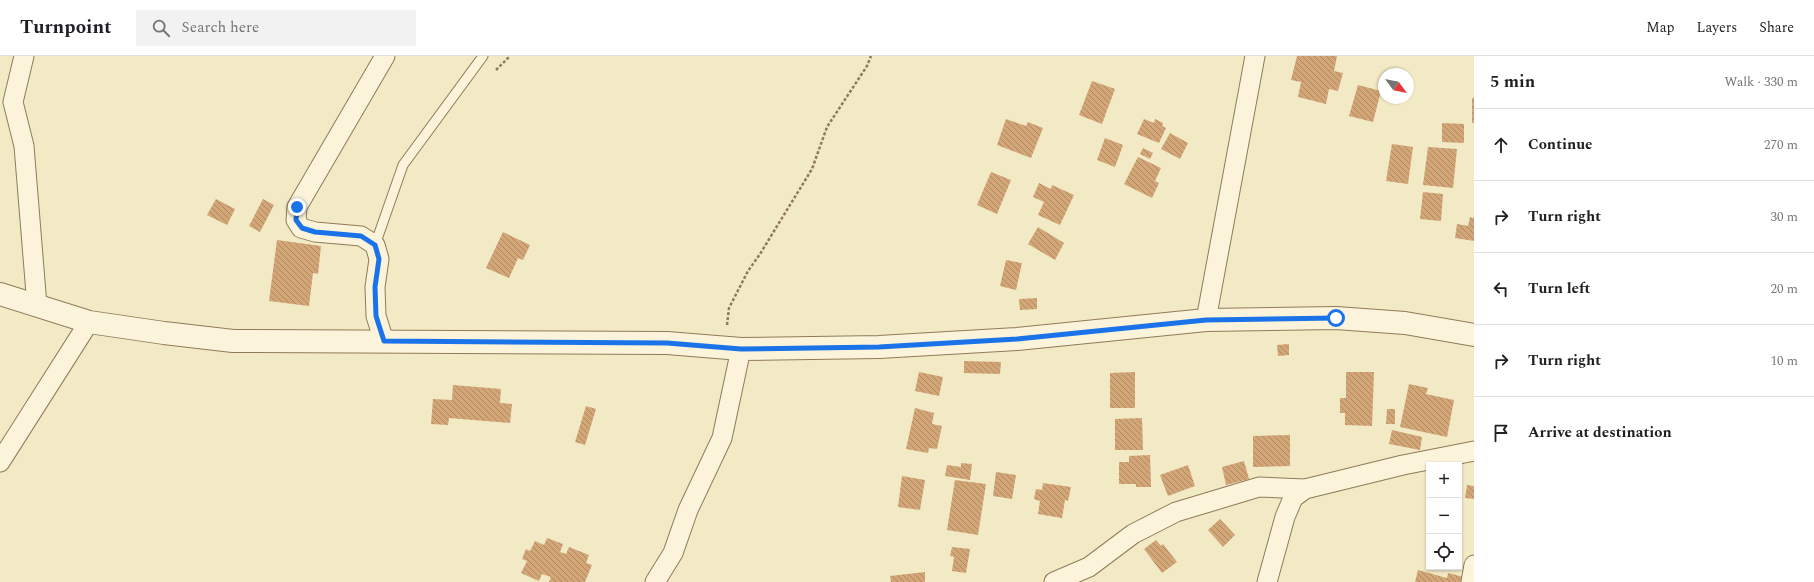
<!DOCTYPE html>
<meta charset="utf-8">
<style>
body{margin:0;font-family:Spectral,serif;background:#f2f2f2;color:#202124}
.controls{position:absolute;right:12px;bottom:12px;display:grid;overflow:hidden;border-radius:0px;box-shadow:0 1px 3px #0004}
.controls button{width:36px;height:36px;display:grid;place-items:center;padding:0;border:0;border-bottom:1px solid #e0e0e0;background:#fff;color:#202124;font:20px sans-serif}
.compass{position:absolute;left:1378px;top:12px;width:36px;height:36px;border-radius:50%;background:#fff;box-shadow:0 1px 3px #0004;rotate:122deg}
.stop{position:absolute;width:12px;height:12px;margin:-9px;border:3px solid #1a73e8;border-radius:50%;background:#fff}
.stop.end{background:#1a73e8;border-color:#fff;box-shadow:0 1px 4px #0008}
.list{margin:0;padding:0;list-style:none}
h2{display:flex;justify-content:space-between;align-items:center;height:52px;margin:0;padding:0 16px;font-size:17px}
h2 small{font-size:13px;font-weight:400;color:#757577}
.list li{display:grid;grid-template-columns:26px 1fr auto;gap:12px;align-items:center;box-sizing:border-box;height:72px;padding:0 16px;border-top:1px solid #e0e0e0}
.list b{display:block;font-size:15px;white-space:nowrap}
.list em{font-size:13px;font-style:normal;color:#757577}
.icon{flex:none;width:22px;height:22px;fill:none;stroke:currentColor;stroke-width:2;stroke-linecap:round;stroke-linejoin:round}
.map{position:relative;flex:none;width:1474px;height:526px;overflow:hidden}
header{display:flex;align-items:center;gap:24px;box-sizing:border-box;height:56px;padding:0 20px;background:#fff;border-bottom:1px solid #e0e0e0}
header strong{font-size:19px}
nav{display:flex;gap:22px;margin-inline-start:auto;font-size:14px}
.search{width:280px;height:36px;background:#f2f2f2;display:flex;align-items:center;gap:10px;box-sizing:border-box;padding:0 14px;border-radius:0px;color:#757577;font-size:15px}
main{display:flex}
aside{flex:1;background:#fff}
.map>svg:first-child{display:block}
</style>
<header>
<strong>Turnpoint</strong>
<div class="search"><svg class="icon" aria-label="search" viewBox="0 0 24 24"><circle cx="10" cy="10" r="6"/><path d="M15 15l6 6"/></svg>Search here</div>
<nav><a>Map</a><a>Layers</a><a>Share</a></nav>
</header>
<main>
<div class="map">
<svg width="1474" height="526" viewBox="0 0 1474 526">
<defs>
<pattern id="building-back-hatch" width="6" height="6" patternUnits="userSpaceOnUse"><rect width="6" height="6" fill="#d3a678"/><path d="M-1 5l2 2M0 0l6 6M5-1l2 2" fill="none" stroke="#ad8862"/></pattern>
</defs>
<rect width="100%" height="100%" fill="#f2e9c5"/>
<g fill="url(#building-back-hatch)">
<polygon points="1297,0 1337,0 1334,15 1343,17 1338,35 1329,33 1326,48 1298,41 1301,26 1291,24"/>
<polygon points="1092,25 1115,33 1102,68 1079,59"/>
<polygon points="1358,29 1381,35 1373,66 1349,60"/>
<rect x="1472" y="42" width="2" height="25"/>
<polygon points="1006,63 1026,70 1028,66 1043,72 1031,102 997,89"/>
<polygon points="1144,63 1154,67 1155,63 1163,67 1162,70 1166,72 1159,87 1137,78"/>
<polygon points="1442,67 1464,68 1464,87 1442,86"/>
<polygon points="1170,77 1188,87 1180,103 1161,93"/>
<polygon points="1105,82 1123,89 1115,111 1097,104"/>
<polygon points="1392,88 1413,91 1408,128 1386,125"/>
<polygon points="1428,91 1457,93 1453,132 1423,129"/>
<polygon points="1143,92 1153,97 1150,103 1140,98"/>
<polygon points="1138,101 1161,112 1155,125 1159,127 1152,142 1124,128"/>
<polygon points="991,116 1011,124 997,158 977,149"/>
<polygon points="1039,127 1051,133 1052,129 1074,139 1060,169 1038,159 1044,146 1033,141"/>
<polygon points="1423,136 1443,138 1441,165 1420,163"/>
<polygon points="216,143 235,153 227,169 207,159"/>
<polygon points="263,143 274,149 260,176 249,170"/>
<polygon points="1470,161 1474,162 1474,185 1455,182 1457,168 1468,170"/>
<polygon points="1038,171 1064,187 1055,204 1028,188"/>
<polygon points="503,176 530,189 523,204 518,202 509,222 486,212"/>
<polygon points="277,184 321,190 318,218 313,217 309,250 269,245"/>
<polygon points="1006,204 1022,207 1016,234 1000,230"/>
<polygon points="1037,242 1037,253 1020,254 1019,243"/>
<polygon points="1289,288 1289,299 1278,300 1277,289"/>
<polygon points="964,305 1001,306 1000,318 964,317"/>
<polygon points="919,316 943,321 939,340 915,335"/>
<polygon points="1135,316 1135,352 1110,352 1110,317"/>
<polygon points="1346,316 1374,316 1372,370 1345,369 1345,357 1340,357 1340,342 1346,342"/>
<polygon points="1409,328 1428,332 1426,338 1454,344 1447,381 1400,371"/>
<polygon points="453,329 501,333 500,347 512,348 510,367 449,362 448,369 431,368 433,343 452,344"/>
<polygon points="586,350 596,353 585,389 575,386"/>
<polygon points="915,352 934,357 932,368 942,370 937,393 929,392 928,397 906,393"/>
<polygon points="1387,353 1395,353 1395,368 1386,368"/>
<polygon points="1142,362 1143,394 1115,394 1115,363"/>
<polygon points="1392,374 1422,381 1420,394 1389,388"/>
<polygon points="1290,379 1290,410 1253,411 1253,380"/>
<polygon points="1150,399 1151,431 1136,431 1136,428 1119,428 1119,406 1129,406 1129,400"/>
<polygon points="1244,405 1249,423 1226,429 1222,411"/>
<polygon points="961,407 972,408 970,424 945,420 947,409 961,411"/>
<polygon points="1188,409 1195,430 1168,440 1160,419"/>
<polygon points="996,416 1016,419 1012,443 993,440"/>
<polygon points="902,420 925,424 920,454 898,451"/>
<polygon points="955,424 986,428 978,479 947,474"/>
<polygon points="1043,427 1071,431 1068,445 1065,444 1062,462 1038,458 1040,445 1034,443 1036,433 1042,434"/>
<polygon points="1467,429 1474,430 1474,443 1465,442"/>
<polygon points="1220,463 1235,479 1223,491 1208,474"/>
<polygon points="547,482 563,488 560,496 566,498 569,491 589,499 586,507 592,509 585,526 549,526 551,521 542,518 539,525 521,517 527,505 522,503 526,493 530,495 535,485 544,489"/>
<polygon points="1156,484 1161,490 1163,488 1177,506 1162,517 1144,493"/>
<polygon points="952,491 970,493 966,517 952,515 954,501 950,500"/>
<polygon points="1418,514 1447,522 1448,517 1464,521 1462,526 1415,526"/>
<polygon points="925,516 925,526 891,526 890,520"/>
</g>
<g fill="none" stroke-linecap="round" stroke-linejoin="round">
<g stroke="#8f7b59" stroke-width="11">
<polyline id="service" points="375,189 403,109 483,0"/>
</g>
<g stroke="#8f7b59" stroke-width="21">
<g id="minor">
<polyline points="24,0 13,46 24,90 37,250"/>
<polyline points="1206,264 1255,0"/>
<polyline points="384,285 376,260 375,231 379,203 375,189 361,180 315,176 301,172 296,164 297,151 385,0"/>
<polyline points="0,406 89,266"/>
<polyline points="655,526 673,497 688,454 722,382 741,293"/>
<polyline points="1054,526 1089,511 1133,478 1176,456 1259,431 1305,433 1403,409 1474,395"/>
<polyline points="1267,526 1285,461 1293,442 1305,433"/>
<polyline points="1471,526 1474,509"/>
</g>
</g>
<g stroke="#8f7b59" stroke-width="24">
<polyline id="tertiary" points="0,238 89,266 164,277 233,285 667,287 741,293 879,291 1017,283 1206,264 1336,262 1405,267 1474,279"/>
</g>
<g stroke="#8f7b59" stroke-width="2.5" stroke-dasharray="3 2" stroke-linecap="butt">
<polyline points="496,14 510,0"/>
<polyline points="727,269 729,252 748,215 760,198 812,113 827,71 867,10 871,0"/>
</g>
<use href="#service" stroke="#fcf4da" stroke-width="9"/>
<use href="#minor" stroke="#fcf4da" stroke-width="19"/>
<use href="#tertiary" stroke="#fcf4da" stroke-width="22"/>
</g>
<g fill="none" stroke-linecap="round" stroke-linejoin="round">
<polyline stroke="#1a73e8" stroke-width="5" points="297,151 296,164 302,172 315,176 361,180 375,189 379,203 375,231 376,260 384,285 667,287 741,293 879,291 1017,283 1206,264 1336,262"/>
</g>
</svg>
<div class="controls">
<button>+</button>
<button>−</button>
<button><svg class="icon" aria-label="locate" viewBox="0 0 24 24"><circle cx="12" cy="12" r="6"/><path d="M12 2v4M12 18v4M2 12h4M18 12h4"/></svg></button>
</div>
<svg class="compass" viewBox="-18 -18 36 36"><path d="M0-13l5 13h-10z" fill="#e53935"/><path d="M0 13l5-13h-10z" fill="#757577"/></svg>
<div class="stop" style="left:1336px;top:262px"></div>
<div class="stop end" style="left:297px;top:151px"></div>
</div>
<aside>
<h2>5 min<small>Walk · 330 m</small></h2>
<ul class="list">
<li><svg class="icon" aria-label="ahead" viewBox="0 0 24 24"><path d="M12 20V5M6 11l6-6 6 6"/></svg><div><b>Continue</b></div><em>270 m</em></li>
<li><svg class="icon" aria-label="right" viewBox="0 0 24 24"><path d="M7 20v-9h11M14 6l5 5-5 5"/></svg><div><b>Turn right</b></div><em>30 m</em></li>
<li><svg class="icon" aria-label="left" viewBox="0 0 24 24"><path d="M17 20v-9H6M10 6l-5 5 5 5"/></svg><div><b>Turn left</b></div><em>20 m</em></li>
<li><svg class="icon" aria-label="right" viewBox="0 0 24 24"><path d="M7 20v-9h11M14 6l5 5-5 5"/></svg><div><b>Turn right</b></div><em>10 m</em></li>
<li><svg class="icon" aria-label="arrive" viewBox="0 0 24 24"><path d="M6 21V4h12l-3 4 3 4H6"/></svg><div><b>Arrive at destination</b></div></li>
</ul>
</aside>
</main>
